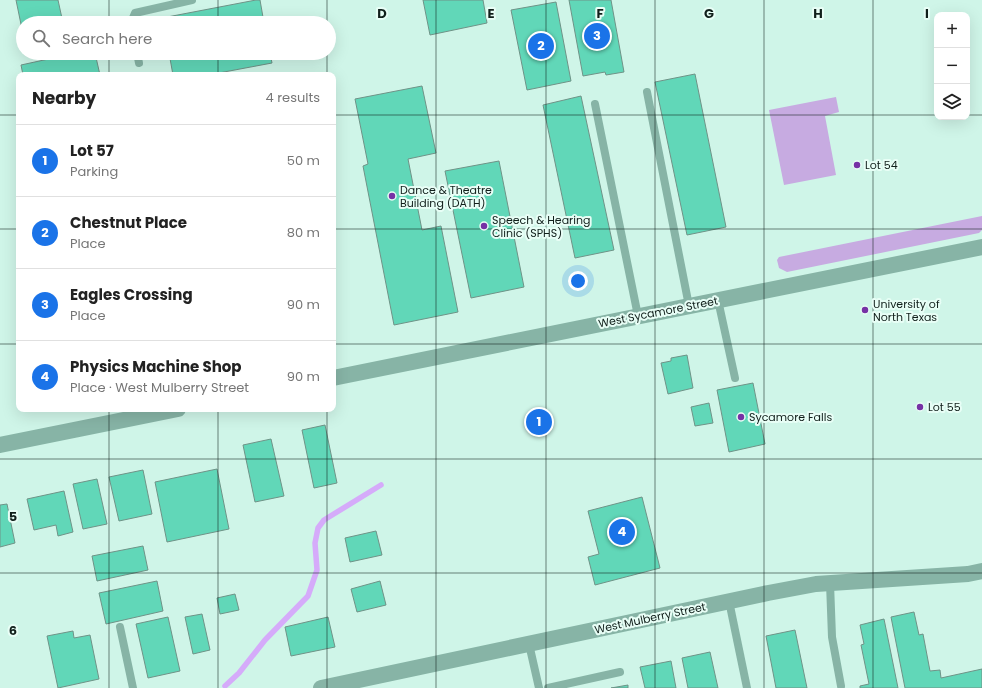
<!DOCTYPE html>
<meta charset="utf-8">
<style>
body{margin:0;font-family:Poppins,sans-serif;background:#f2f2f2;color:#222}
.controls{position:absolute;right:12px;top:12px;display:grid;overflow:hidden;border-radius:8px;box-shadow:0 4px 16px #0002}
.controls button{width:36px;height:36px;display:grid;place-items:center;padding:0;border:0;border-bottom:1px solid #e0e0e0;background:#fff;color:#222;font:20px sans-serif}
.you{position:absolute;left:578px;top:281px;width:14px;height:14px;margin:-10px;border:3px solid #fff;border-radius:50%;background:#1a73e8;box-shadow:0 0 0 6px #1a73e833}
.badge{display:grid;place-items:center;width:26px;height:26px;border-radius:50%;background:#1a73e8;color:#fff;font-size:13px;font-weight:700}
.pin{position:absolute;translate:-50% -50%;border:2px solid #fff;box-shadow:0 1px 4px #0006}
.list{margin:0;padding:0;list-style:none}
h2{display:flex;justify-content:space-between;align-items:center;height:52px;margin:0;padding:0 16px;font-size:17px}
h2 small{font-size:13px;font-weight:400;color:#767676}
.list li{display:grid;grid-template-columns:26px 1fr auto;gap:12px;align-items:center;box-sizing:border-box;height:72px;padding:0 16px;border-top:1px solid #e0e0e0}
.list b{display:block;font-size:15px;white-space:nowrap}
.list p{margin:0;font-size:13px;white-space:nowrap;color:#767676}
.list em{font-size:13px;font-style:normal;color:#767676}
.icon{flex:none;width:22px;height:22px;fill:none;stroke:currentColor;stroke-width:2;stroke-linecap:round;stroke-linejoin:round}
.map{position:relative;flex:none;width:982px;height:688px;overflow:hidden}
.search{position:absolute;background:#fff;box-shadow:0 4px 16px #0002;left:16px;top:16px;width:320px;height:44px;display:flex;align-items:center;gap:10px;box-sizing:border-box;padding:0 14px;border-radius:22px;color:#767676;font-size:15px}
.panel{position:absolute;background:#fff;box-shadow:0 4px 16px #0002;left:16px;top:72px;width:320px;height:340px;border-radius:8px}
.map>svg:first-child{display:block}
</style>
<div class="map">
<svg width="982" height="688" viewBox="0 0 982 688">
<rect width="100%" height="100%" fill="#cff5e8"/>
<g fill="#c7abe1">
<polygon points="836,97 839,112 825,116 836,175 784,185 769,110"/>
<polygon points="982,216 982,230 979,233 787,272 779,268 777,260 779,257"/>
</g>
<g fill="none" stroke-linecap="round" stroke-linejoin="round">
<polyline stroke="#d5abfa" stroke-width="5.5" points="225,686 239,673 265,640 308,596 317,570 315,543 318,528 324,520 381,485"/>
</g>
<g fill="#61d7b8" stroke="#6f9387">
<polygon points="16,0 58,0 63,23 23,23 23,34"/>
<polygon points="256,0 260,0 264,23 163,23 162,18"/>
<polygon points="423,0 483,0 487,23 430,35"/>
<polygon points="569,0 611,0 624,72 606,75 605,72 583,76"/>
<polygon points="556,2 571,81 527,90 511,10"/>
<polygon points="76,53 95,53 100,75 23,75 21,65"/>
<polygon points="169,53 270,53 272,63 208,75 173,75"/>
<polygon points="695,74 726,227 687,235 655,82"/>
<polygon points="422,86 436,153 408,159 422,230 441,226 458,312 394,325 363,166 368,164 355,99"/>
<polygon points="581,96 614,250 575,258 543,105"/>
<polygon points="499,161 524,287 471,298 445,171"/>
<polygon points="687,355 693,388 668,394 661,363 671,361 671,358"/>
<polygon points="753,383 765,444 729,452 717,390"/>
<polygon points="709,403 713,423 695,426 691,407"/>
<polygon points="325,425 337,483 314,488 302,430"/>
<polygon points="271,439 284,496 255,502 243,445"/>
<polygon points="217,469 229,529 167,542 155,482"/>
<polygon points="143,470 152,514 119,521 109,477"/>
<polygon points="97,479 107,524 83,529 73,484"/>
<polygon points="64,491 73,532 58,536 56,525 34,530 27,499"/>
<polygon points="642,497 660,568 595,585 588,557 599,554 588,511"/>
<polygon points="7,504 15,543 0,547 0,505"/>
<polygon points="376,531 382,555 350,562 345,538"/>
<polygon points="143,546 148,570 97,581 92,556"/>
<polygon points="157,581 163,611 106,624 99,593"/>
<polygon points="380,581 386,605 357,612 351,589"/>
<polygon points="235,594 239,610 220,614 217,598"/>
<polygon points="914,612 919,635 923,634 930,671 940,670 941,678 982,669 982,688 905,688 891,617"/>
<polygon points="202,614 210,650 193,654 185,617"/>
<polygon points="168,617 180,671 148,678 136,624"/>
<polygon points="328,617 335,647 291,656 285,627"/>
<polygon points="884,619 898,688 860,688 860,686 869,684 861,645 864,644 860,625"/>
<polygon points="795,630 807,688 776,688 766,636"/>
<polygon points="73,631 74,638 90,635 99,679 58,688 47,636"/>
<polygon points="710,652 718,688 688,688 682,658"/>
<polygon points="671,661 676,688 645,688 640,667"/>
<polygon points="628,685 628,688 611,688"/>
</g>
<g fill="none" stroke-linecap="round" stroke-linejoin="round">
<g stroke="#87b4a6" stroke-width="8">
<polyline points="132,23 132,20 135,13 192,0"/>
<polyline points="137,53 139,63"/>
<polyline points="647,92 689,306"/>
<polyline points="595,104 638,316"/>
<polyline points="718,300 735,378"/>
<polyline points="830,583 832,637 841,686"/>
<polyline points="729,601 747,688"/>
<polyline points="120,627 133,688"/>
<polyline points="529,644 539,688"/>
<polyline points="548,688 620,672"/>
</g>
<g stroke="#87b4a6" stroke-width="16">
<polyline points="333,378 982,247"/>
<polyline points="0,445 178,409"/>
<polyline points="321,688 768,593 816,584 968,574 982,571"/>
</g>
</g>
<path fill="none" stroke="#111f1b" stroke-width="1" stroke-opacity="0.55" d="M109,0V23M218,0V23M327,0V23M436,0V688M546,0V688M655,0V688M764,0V688M873,0V688M109,53V75M218,53V75M327,53V75M0,115H19M333,115H937M967,115H982M0,229H19M333,229H982M0,344H19M333,344H982M109,409V688M218,409V688M327,409V688M0,459H982M0,573H982"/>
<g fill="#7631a5" stroke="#e8fef6" stroke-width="1.5">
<circle cx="857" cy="165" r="4"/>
<circle cx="392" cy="196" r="4"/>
<circle cx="484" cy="226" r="4"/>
<circle cx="865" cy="310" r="4"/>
<circle cx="920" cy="407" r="4"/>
<circle cx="741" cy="417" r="4"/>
</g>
<g text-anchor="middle" stroke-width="4" stroke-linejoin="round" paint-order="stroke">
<g font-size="11" fill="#111f1b" stroke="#e8fef6" text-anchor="start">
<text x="865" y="169">Lot 54</text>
<text x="400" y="194">Dance &amp; Theatre<tspan x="400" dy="13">Building (DATH)</tspan></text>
<text x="492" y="224">Speech &amp; Hearing<tspan x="492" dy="13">Clinic (SPHS)</tspan></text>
<text x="873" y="308">University of<tspan x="873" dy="13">North Texas</tspan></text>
<text x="928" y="411">Lot 55</text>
<text x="749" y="421">Sycamore Falls</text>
</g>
<g font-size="11" fill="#111f1b" stroke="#e8fef6">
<text transform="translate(658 312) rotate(-11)" y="4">West Sycamore Street</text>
<text transform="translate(650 618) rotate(-12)" y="4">West Mulberry Street</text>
</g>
</g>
<g font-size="13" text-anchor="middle" font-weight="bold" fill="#111f1b" stroke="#e8fef6" stroke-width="4" stroke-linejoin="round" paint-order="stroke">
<text x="382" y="18">D</text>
<text x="491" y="18">E</text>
<text x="600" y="18">F</text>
<text x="709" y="18">G</text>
<text x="818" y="18">H</text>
<text x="927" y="18">I</text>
<text x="13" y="521">5</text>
<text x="13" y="635">6</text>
</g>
</svg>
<div class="controls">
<button>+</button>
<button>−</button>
<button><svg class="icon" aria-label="layers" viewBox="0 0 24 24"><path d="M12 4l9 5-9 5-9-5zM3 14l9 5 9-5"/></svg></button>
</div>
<div class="you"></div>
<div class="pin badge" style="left:539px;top:422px">1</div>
<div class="pin badge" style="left:541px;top:46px">2</div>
<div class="pin badge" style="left:597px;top:36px">3</div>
<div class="pin badge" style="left:622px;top:532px">4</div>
<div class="search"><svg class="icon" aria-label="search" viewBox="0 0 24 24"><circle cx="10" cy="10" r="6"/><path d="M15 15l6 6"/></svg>Search here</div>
<section class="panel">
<h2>Nearby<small>4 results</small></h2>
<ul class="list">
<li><span class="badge">1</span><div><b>Lot 57</b><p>Parking</p></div><em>50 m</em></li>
<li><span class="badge">2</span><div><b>Chestnut Place</b><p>Place</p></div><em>80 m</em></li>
<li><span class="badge">3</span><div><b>Eagles Crossing</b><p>Place</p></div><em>90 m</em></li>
<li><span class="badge">4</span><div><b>Physics Machine Shop</b><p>Place · West Mulberry Street</p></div><em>90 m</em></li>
</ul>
</section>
</div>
